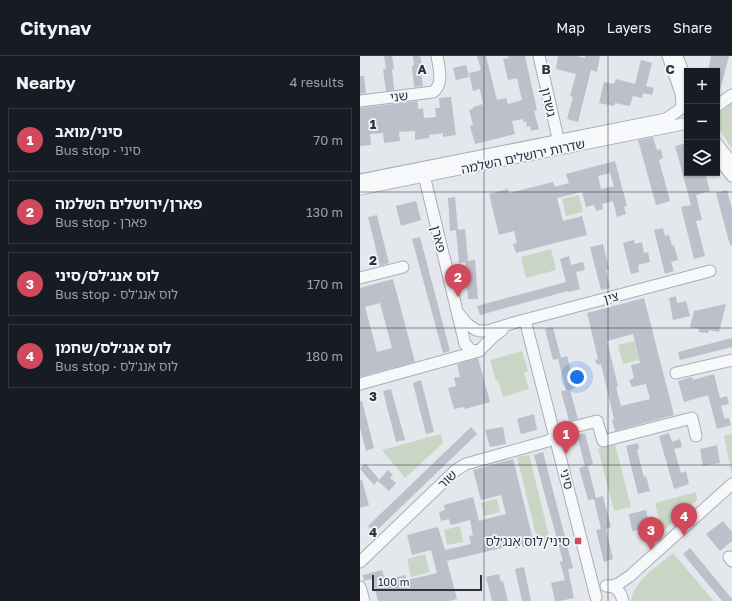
<!DOCTYPE html>
<meta charset="utf-8">
<style>
body{margin:0;font-family:"Golos Text","Noto Sans Hebrew",sans-serif;background:#20242c;color:#f1f3f6}
.controls{position:absolute;right:12px;top:12px;display:grid;overflow:hidden;border-radius:0px;box-shadow:0 1px 3px #0004}
.controls button{width:36px;height:36px;display:grid;place-items:center;padding:0;border:0;border-bottom:1px solid #363941;background:#171b24;color:#f1f3f6;font:20px sans-serif}
.scale{position:absolute;left:12px;bottom:10px;width:110px;box-sizing:border-box;padding-left:4px;border:2px solid #2b3445;border-top:0;font-size:11px;line-height:14px;white-space:nowrap;color:#2b3445;-webkit-text-stroke:3px #f4f6f9;paint-order:stroke}
.you{position:absolute;left:217px;top:321px;width:14px;height:14px;margin:-10px;border:3px solid #fff;border-radius:50%;background:#1a73e8;box-shadow:0 0 0 6px #1a73e833}
.badge{display:grid;place-items:center;width:26px;height:26px;border-radius:50%;background:#d1495b;color:#fff;font-size:13px;font-weight:700}
.pin{position:absolute;translate:-50% -33px;filter:drop-shadow(0 1px 2px #0008)}
.pin::after{content:'';position:absolute;top:21px;width:14px;height:12px;background:inherit;clip-path:polygon(0 0,100% 0,50% 100%)}
.list{margin:0;padding:0;list-style:none}
h2{display:flex;justify-content:space-between;align-items:center;height:52px;margin:0;padding:0 16px;font-size:17px}
h2 small{font-size:13px;font-weight:400;color:#9ea1a6}
.list li{display:grid;grid-template-columns:26px 1fr auto;gap:12px;align-items:center;box-sizing:border-box;height:64px;margin:0 8px 8px;padding:0 8px;border:1px solid #363941;border-radius:0px}
.list b{display:block;font-size:15px;white-space:nowrap}
.list p{margin:0;font-size:13px;white-space:nowrap;color:#9ea1a6}
.list em{font-size:13px;font-style:normal;color:#9ea1a6}
.icon{flex:none;width:22px;height:22px;fill:none;stroke:currentColor;stroke-width:2;stroke-linecap:round;stroke-linejoin:round}
.map{position:relative;flex:none;width:372px;height:545px;overflow:hidden}
header{display:flex;align-items:center;gap:24px;box-sizing:border-box;height:56px;padding:0 20px;background:#171b24;border-bottom:1px solid #363941}
header strong{font-size:19px}
nav{display:flex;gap:22px;margin-inline-start:auto;font-size:14px}
main{display:flex}
aside{flex:1;background:#171b24}
.map>svg:first-child{display:block}
</style>
<header>
<strong>Citynav</strong>
<nav><a>Map</a><a>Layers</a><a>Share</a></nav>
</header>
<main>
<aside>
<h2>Nearby<small>4 results</small></h2>
<ul class="list">
<li><span class="badge">1</span><div><b>סיני/מואב</b><p>Bus stop · סיני</p></div><em>70 m</em></li>
<li><span class="badge">2</span><div><b>פארן/ירושלים השלמה</b><p>Bus stop · פארן</p></div><em>130 m</em></li>
<li><span class="badge">3</span><div><b>לוס אנג׳לס/סיני</b><p>Bus stop · לוס אנג'לס</p></div><em>170 m</em></li>
<li><span class="badge">4</span><div><b>לוס אנג׳לס/שחמן</b><p>Bus stop · לוס אנג'לס</p></div><em>180 m</em></li>
</ul>
</aside>
<div class="map">
<svg width="372" height="545" viewBox="0 0 372 545">
<rect width="100%" height="100%" fill="#e4e7ec"/>
<g fill="#c9d6c5">
<polygon points="372,47 372,92 357,70 357,59"/>
<polygon points="219,139 223,156 206,160 202,143"/>
<polygon points="191,193 196,214 166,222 161,201"/>
<polygon points="274,285 279,304 263,308 258,289"/>
<polygon points="162,295 168,315 164,316 169,333 143,341 138,324 136,325 130,304"/>
<polygon points="81,378 83,387 45,422 22,394"/>
<polygon points="372,378 372,415 371,415 364,380"/>
<polygon points="255,388 271,451 254,455 238,393"/>
<polygon points="169,399 190,484 178,487 157,401"/>
<polygon points="336,436 337,444 302,476 295,447"/>
<polygon points="137,443 140,456 124,460 121,447"/>
<polygon points="100,470 103,486 87,489 84,474"/>
<path d="M313,497L354,545H271C274,524 298,510 313,497Z"/>
<polygon points="65,498 70,516 51,521 47,503"/>
</g>
<g fill="#bbc0ca" fill-rule="evenodd">
<polygon points="24,0 32,0 34,13 32,13 34,34 26,35 23,13 26,13"/>
<polygon points="53,0 60,0 62,9 60,10 63,30 54,31 52,10 54,9"/>
<polygon points="117,0 126,0 137,44 146,42 148,48 162,44 157,22 148,24 143,3 149,2 148,0 165,0 177,54 174,55 179,73 171,75 170,70 167,71 166,65 163,66 163,63 152,65 155,78 115,88 110,70 113,69 109,54 113,53 113,51 123,48 120,33 113,35 109,17 121,14"/>
<polygon points="198,0 216,0 225,2 225,0 240,0 237,16 231,14 218,66 207,63 213,41 210,40 216,18 196,13"/>
<polygon points="351,0 369,0 359,38 357,37 357,15 348,15"/>
<polygon points="281,4 292,7 286,30 294,32 292,39 283,37 282,42 273,40 270,50 255,47 254,50 239,47 244,26 254,28 256,23 275,28"/>
<polygon points="106,9 109,21 96,24 93,12"/>
<polygon points="0,20 4,20 6,37 0,38"/>
<polygon points="91,41 96,79 83,81 83,77 69,79 69,82 55,84 55,75 39,76 40,85 24,87 23,77 10,78 11,89 0,90 0,52 58,45 58,53 63,52 64,62 76,61 75,52 80,52 79,42"/>
<polygon points="293,81 297,94 301,93 303,102 299,104 310,145 296,149 278,84"/>
<polygon points="327,87 327,117 345,117 350,135 336,139 342,164 336,165 345,200 334,203 321,151 331,149 315,90"/>
<path d="M255,105L267,150L264,151L266,158L257,161L253,145L242,148L243,153L236,155L234,149L226,151L222,136L197,142L203,165L222,160L227,179L156,197L153,188L157,187L154,175L139,179L129,138L148,133L149,137L193,126L195,131L209,127L206,118ZM250,117L254,130L241,133L238,120Z"/>
<polygon points="367,134 372,153 372,189 370,189 356,137"/>
<polygon points="95,141 98,174 105,173 108,205 115,204 118,243 108,243 105,206 99,207 96,174 90,175 88,142"/>
<polygon points="56,145 61,164 41,170 36,150"/>
<polygon points="17,159 29,207 20,210 8,161"/>
<polygon points="303,172 305,180 309,179 312,190 314,189 318,204 311,206 314,215 305,218 294,174"/>
<polygon points="60,181 90,295 83,297 52,183"/>
<polygon points="274,184 275,188 282,186 284,197 288,196 290,206 278,209 279,216 271,218 263,187"/>
<polygon points="243,188 249,213 246,214 250,232 241,234 230,191"/>
<polygon points="209,200 211,209 223,206 225,214 216,216 220,233 209,236 208,235 120,259 117,250 206,226 200,203"/>
<path d="M33,223L55,306L0,321V232ZM20,247L32,292L17,296L5,251Z"/>
<polygon points="316,240 317,247 326,245 330,260 313,264 309,242"/>
<path d="M284,242L314,359L255,375L252,364L254,363L241,308L237,309L235,304L238,303L227,257ZM273,278L280,307L271,309L274,322L269,324L272,331L286,328L290,343L261,350L256,331L258,330L247,285Z"/>
<polygon points="366,248 359,276 349,274 348,277 339,276 339,273 330,271 334,255"/>
<polygon points="193,271 201,302 193,304 185,273"/>
<polygon points="372,282 372,291 320,304 318,296"/>
<polygon points="207,300 215,332 210,334 218,363 209,365 201,335 206,334 198,303"/>
<polygon points="118,302 130,346 105,353 104,351 94,353 88,332 96,330 94,322 100,321 97,308"/>
<polygon points="354,318 360,342 367,340 369,348 361,350 365,363 369,362 371,369 357,373 348,339 324,346 318,325 332,321 333,324"/>
<polygon points="61,324 74,376 66,378 53,327"/>
<polygon points="31,333 45,384 36,386 23,335"/>
<polygon points="0,345 2,345 14,392 6,395 0,372"/>
<polygon points="174,358 177,374 161,378 157,363"/>
<polygon points="111,371 117,378 14,477 8,470"/>
<polygon points="143,371 146,388 130,391 125,374"/>
<polygon points="225,377 233,408 228,410 236,442 243,440 251,471 246,473 253,503 244,506 236,474 241,473 234,443 228,444 219,412 225,410 217,379"/>
<polygon points="309,377 312,386 320,383 322,391 314,393 321,417 326,415 329,428 314,433 299,380"/>
<polygon points="278,387 279,393 277,394 284,421 286,420 290,435 278,438 266,390"/>
<polygon points="357,389 360,407 343,410 340,393"/>
<polygon points="183,396 213,512 208,513 214,542 200,545 195,545 191,527 205,524 200,506 203,505 174,399"/>
<polygon points="153,403 174,488 155,493 154,489 87,505 97,543 89,545 18,545 12,523 4,525 3,519 22,514 25,524 45,519 47,524 77,517 71,494 52,499 47,479 78,471 85,494 111,488 109,480 113,479 110,464 91,469 89,463 81,465 79,456 85,454 84,449 113,441 119,465 146,458 141,439 121,444 113,414"/>
<polygon points="5,407 19,423 14,429 0,413"/>
<polygon points="28,414 33,419 30,422 36,427 29,435 18,425"/>
<polygon points="0,424 2,424 9,449 0,452"/>
<polygon points="286,454 290,472 272,475 269,458"/>
<polygon points="363,465 372,476 372,485 360,495 346,478"/>
<polygon points="330,492 372,543 372,545 362,545 323,498"/>
<polygon points="164,511 171,545 162,545 155,513"/>
<polygon points="139,518 141,526 143,525 148,545 132,545 126,521"/>
</g>
<g fill="none" stroke-linecap="round" stroke-linejoin="round">
<g stroke="#a9aeb7" stroke-width="13">
<g id="minor">
<polyline points="179,0 200,91"/>
<polyline points="308,0 321,37 322,49"/>
<polyline points="317,0 327,27"/>
<path d="M0,45L73,36C84,28 79,12 77,0"/>
<polyline points="357,50 372,39"/>
<polyline points="357,88 372,107"/>
<polyline points="357,100 372,120"/>
<polyline points="63,115 105,288 111,294 117,295"/>
<polyline points="0,124 306,63 319,54"/>
<polyline points="0,133 323,68 326,68"/>
<polyline points="0,222 43,211"/>
<polyline points="99,258 107,268 116,274"/>
<polyline points="165,264 236,541"/>
<polyline points="120,275 128,275 153,267 350,215"/>
<polyline points="316,317 372,304"/>
<polyline points="0,328 119,295 134,280 142,274"/>
<polyline points="369,501 372,505"/>
<polyline points="0,506 96,414 106,408 188,385 206,373 237,365 243,385 332,362 336,380"/>
<path d="M246,530C256,529 261,536 263,545"/>
<polyline points="251,530 258,528 270,520 372,428"/>
<polyline points="0,531 4,545"/>
</g>
</g>
<use href="#minor" stroke="#f7f8fa" stroke-width="11"/>
</g>
<path fill="none" stroke="#2b3445" stroke-width="1" stroke-opacity="0.55" d="M124,0V545M248,0V545M0,136H372M0,272H372M0,409H372"/>
<rect fill="#d1495b" stroke="#f4f6f9" stroke-width="1.5" x="214" y="481" width="8" height="8" rx="2"/>
<g text-anchor="middle" stroke-width="3.5" stroke-linejoin="round" paint-order="stroke">
<g font-size="13" fill="#2b3445" stroke="#f4f6f9">
<text transform="translate(39 40) rotate(-7)" y="5">שני</text>
<text transform="translate(189 46) rotate(77)" y="5">גשרון</text>
<text transform="translate(163 100) rotate(-12)" y="5">שדרות ירושלים השלמה</text>
<text transform="translate(79 183) rotate(76)" y="5">פארן</text>
<text transform="translate(251 241) rotate(-15)" y="5">צין</text>
<text transform="translate(87 423) rotate(-43)" y="5">שור</text>
<text transform="translate(207 423) rotate(75)" y="5">סיני</text>
</g>
<g font-size="13" fill="#2b3445" stroke="#f4f6f9" text-anchor="end">
<text x="210" y="490">סיני/לוס אנג׳לס</text>
</g>
</g>
<g font-size="13" text-anchor="middle" font-weight="bold" fill="#2b3445" stroke="#f4f6f9" stroke-width="3.5" stroke-linejoin="round" paint-order="stroke">
<text x="62" y="18">A</text>
<text x="186" y="18">B</text>
<text x="310" y="18">C</text>
<text x="13" y="73">1</text>
<text x="13" y="209">2</text>
<text x="13" y="345">3</text>
<text x="13" y="481">4</text>
</g>
</svg>
<div class="controls">
<button>+</button>
<button>−</button>
<button><svg class="icon" aria-label="layers" viewBox="0 0 24 24"><path d="M12 4l9 5-9 5-9-5zM3 14l9 5 9-5"/></svg></button>
</div>
<div class="scale">100 m</div>
<div class="you"></div>
<div class="pin badge" style="left:206px;top:398px">1</div>
<div class="pin badge" style="left:98px;top:241px">2</div>
<div class="pin badge" style="left:291px;top:494px">3</div>
<div class="pin badge" style="left:324px;top:480px">4</div>
</div>
</main>
